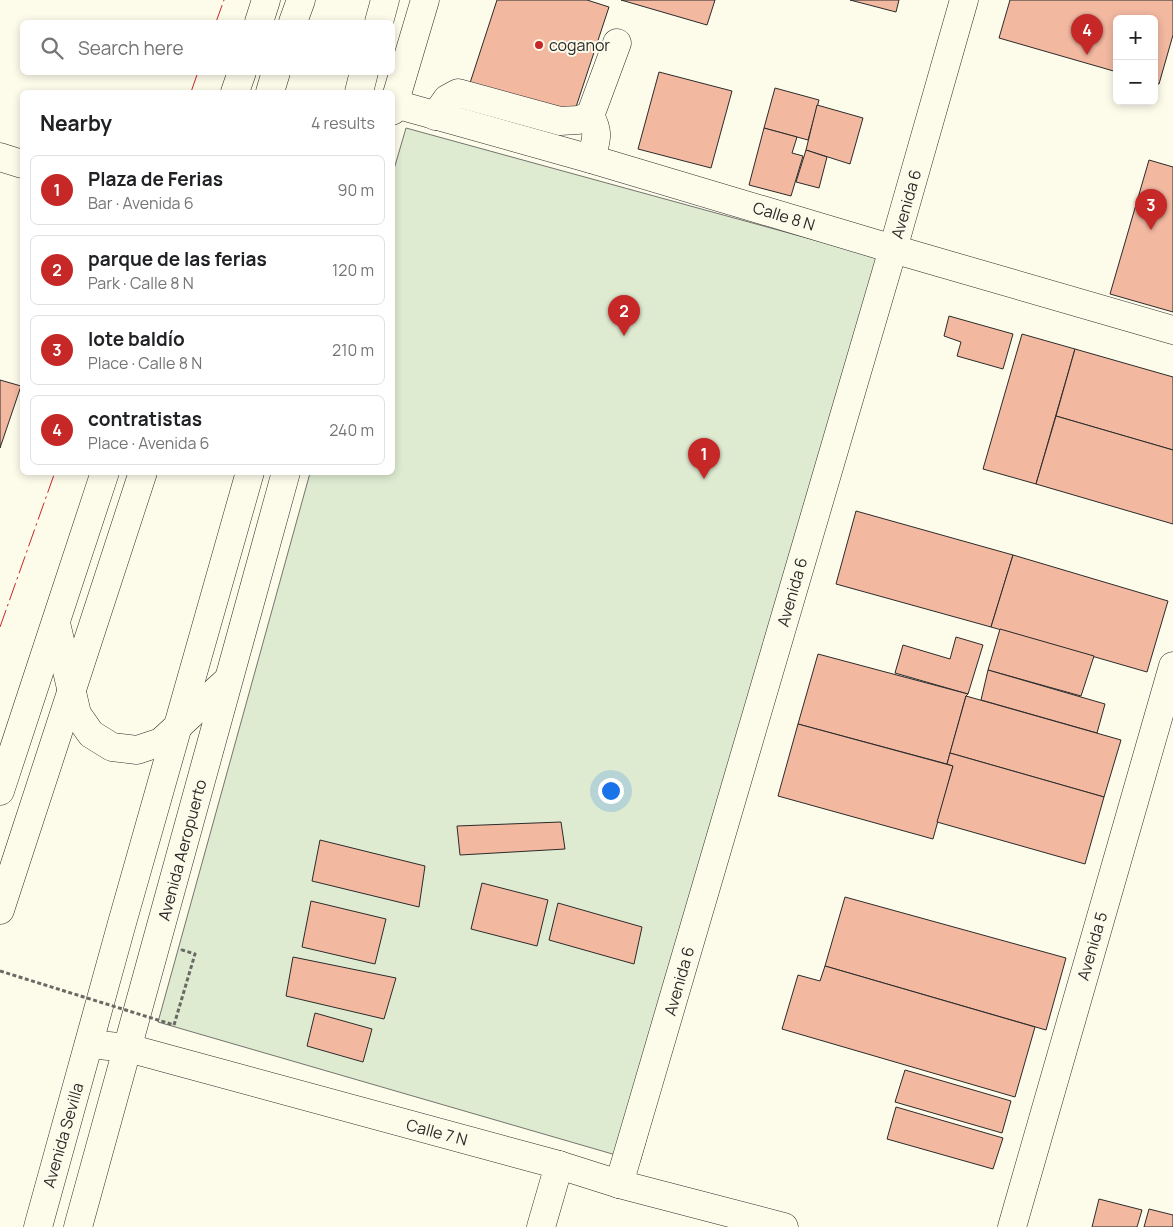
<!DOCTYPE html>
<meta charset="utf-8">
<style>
body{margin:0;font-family:Manrope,sans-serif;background:#f2f2f2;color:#202124}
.controls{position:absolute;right:15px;top:15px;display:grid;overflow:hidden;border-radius:8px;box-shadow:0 2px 8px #0003}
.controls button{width:45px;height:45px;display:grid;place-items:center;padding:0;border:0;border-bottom:1px solid #e0e0e0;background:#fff;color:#202124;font:25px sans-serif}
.you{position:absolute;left:610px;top:790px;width:18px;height:18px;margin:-12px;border:4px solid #fff;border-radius:50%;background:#1a73e8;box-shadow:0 0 0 8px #1a73e833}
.badge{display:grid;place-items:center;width:32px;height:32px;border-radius:50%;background:#c62828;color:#fff;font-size:16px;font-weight:700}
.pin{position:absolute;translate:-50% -41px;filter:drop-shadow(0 1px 2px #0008)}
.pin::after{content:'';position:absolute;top:26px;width:18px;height:15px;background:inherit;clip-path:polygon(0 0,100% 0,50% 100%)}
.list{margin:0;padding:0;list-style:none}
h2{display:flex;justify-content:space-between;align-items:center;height:65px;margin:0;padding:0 20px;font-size:21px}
h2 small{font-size:16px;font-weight:400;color:#757577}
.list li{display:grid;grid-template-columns:32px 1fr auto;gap:15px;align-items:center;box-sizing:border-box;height:70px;margin:0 10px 10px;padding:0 10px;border:1px solid #e0e0e0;border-radius:8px}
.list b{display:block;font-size:19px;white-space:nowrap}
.list p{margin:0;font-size:16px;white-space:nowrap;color:#757577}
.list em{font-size:16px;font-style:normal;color:#757577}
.icon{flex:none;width:28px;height:28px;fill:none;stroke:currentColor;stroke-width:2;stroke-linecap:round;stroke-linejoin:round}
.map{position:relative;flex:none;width:1173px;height:1227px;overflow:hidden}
.search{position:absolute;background:#fff;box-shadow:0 2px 8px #0003;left:20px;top:20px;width:375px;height:55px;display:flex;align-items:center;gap:12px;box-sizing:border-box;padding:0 18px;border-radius:8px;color:#757577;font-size:19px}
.panel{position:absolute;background:#fff;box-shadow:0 2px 8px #0003;left:20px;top:90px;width:375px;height:385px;border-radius:8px}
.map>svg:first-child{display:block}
</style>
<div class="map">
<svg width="1173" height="1227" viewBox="0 0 1173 1227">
<rect width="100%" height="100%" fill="#fdfbea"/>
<polygon fill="#deebd1" stroke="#74746e" points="406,128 891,261 640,1162 158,1022 310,473 392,472 392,176"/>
<g fill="#f2b8a0" stroke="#2b2b2b">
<polygon points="497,0 587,0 609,7 573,116 470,83"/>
<polygon points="621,0 715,0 707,25"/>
<polygon points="850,0 899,0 896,12"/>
<polygon points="1010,0 1173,0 1173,35 1159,84 1154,83 1154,19 1117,19 1117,72 999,38"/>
<polygon points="659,72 732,91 711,168 638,149"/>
<polygon points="775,88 819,100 808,140 764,128"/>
<polygon points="817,105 863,118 850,164 806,150"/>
<polygon points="764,128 797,137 792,153 803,156 791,196 749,185"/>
<polygon points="806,150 827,157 819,188 796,182"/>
<polygon points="1149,160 1173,167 1173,312 1110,294"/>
<polygon points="949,316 1013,334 1003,369 957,356 961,342 944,336"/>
<polygon points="1022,334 1075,349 1036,484 983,469"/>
<polygon points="1075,349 1173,377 1173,450 1056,416"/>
<polygon points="0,380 21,386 0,448"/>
<polygon points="1056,416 1173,450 1173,524 1036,484"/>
<polygon points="856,511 1013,555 991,627 836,584"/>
<polygon points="1013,555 1168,601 1147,672 991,627"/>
<polygon points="1000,629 1094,656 1081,696 988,670"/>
<polygon points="956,637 983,645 968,694 895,673 903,645 950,659"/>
<polygon points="818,654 968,694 966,696 947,764 798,724"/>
<polygon points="988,670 1105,704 1097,733 981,700"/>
<polygon points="966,696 1121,740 1104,797 950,753"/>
<polygon points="798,724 953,766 933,839 778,796"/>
<polygon points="950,753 1104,797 1085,864 937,822 953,766 947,764"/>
<polygon points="561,822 565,849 460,855 457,826"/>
<polygon points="320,840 425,866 419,907 312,881"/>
<polygon points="482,883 548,900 537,946 471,929"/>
<polygon points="845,897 1066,958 1046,1030 825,966"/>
<polygon points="311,901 386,919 375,964 302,947"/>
<polygon points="558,903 642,927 634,964 549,940"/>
<polygon points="293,957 396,978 384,1019 286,996"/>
<polygon points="825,966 1035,1027 1015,1097 782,1029 798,975 820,981"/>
<polygon points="315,1013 372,1029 363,1062 307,1046"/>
<polygon points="905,1070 1011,1101 1002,1133 895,1102"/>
<polygon points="896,1107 1003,1138 993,1169 887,1139"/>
<polygon points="1099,1199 1142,1210 1137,1227 1092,1227"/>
<polygon points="1149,1209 1173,1215 1173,1227 1144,1227"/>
</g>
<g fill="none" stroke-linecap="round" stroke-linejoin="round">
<g stroke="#2b2b2b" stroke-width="29">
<g id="minor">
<polyline points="259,22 266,0"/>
<polyline points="235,92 242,72"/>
<polyline points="395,104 591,159 893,249 1173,330"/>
<polyline points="392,111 425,0"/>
<polyline points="435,116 447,99 458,93 560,121 578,120 590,116 617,43"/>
<path d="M590,116C600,133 596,140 591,159"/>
<polyline points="0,157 22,164"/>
<polyline points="0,791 105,472"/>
<polyline points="89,1044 128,1048 559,1165 619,1184 784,1227"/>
<polyline points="619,1184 893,249 964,0"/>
<polyline points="78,1227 286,472"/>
<polyline points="541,1227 559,1165"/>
<polyline points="1012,1227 1173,666"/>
</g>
</g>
<g stroke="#2b2b2b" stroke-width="29">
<g id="major">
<polyline points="293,22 301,0"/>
<polyline points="379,22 385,0"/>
<polyline points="270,92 276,72"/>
<polyline points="359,92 364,72"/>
<polyline points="56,623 77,714 91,734 112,747 137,750 161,742 228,680"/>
<polyline points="0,910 143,472"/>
<polyline points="38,1227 122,923 250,472"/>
</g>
</g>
<polyline stroke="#6a6964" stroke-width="3" stroke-dasharray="4 2.5" stroke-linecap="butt" points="174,1025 195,954 182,950 182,952"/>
<use href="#minor" stroke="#fdfbea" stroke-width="28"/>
<use href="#major" stroke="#fdfbea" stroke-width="28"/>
<polyline stroke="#6a6964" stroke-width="3" stroke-dasharray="4 2.5" stroke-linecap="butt" points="0,971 174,1025"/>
<g stroke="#c62828" stroke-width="1" stroke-dasharray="18 4 2.5 4" stroke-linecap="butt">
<polyline points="216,22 224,0"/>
<polyline points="191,92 198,72"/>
<polyline points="0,627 55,472"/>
</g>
</g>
<circle fill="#c62828" stroke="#fdfbea" stroke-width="2" cx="539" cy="45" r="5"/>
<g text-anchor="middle" stroke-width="4" stroke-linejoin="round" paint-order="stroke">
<g font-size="16" fill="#2b2b2b" stroke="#fdfbea" text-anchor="start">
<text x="549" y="51">coganor</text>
</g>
<g font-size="16" fill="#2b2b2b" stroke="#fdfbea">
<text transform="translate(906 204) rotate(-74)" y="6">Avenida 6</text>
<text transform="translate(784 216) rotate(17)" y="6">Calle 8 N</text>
<text transform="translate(792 592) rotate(-74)" y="6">Avenida 6</text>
<text transform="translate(182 850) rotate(-75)" y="6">Avenida Aeropuerto</text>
<text transform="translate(1092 946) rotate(-74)" y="6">Avenida 5</text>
<text transform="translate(679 981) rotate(-74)" y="6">Avenida 6</text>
<text transform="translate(437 1132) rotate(15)" y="6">Calle 7 N</text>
<text transform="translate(63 1135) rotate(-74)" y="6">Avenida Sevilla</text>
</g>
</g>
</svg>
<div class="controls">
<button>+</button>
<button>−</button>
</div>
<div class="you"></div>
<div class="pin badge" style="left:704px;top:479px">1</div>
<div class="pin badge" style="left:624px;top:336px">2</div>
<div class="pin badge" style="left:1151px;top:230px">3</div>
<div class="pin badge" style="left:1087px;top:55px">4</div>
<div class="search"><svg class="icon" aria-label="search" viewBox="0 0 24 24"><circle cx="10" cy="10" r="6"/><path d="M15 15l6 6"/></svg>Search here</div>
<section class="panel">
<h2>Nearby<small>4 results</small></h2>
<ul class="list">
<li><span class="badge">1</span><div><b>Plaza de Ferias</b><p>Bar · Avenida 6</p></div><em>90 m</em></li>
<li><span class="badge">2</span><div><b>parque de las ferias</b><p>Park · Calle 8 N</p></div><em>120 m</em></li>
<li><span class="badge">3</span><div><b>lote baldío</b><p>Place · Calle 8 N</p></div><em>210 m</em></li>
<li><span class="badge">4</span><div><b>contratistas</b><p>Place · Avenida 6</p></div><em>240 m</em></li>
</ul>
</section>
</div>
